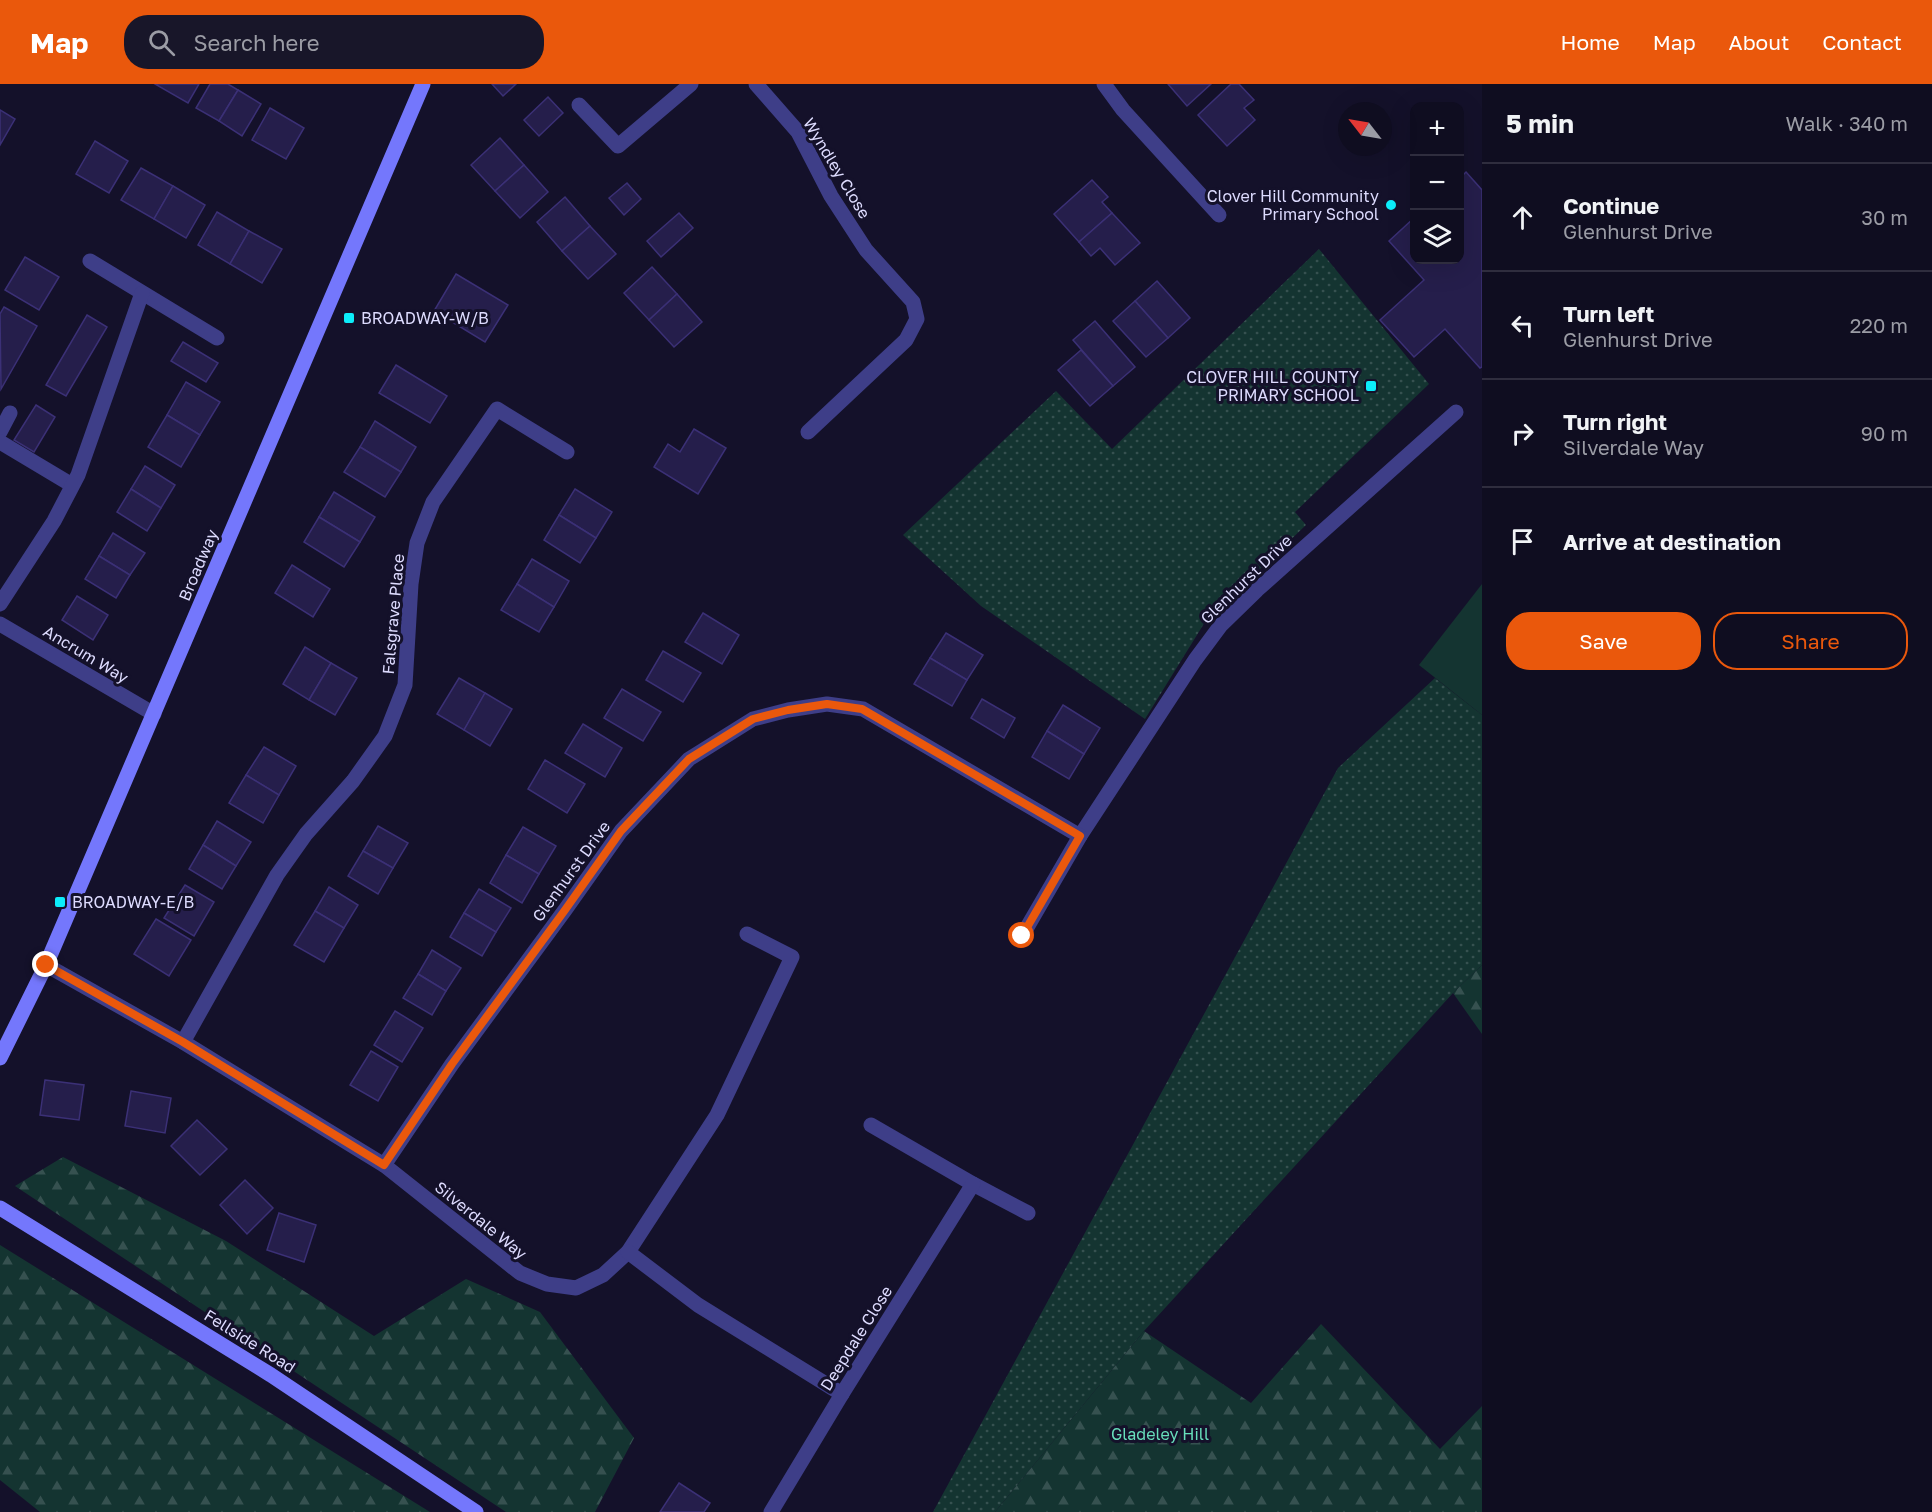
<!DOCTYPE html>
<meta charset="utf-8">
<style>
body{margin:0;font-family:"Golos Text",sans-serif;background:#181629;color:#f1f3f6}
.controls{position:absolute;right:18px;top:18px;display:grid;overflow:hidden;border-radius:12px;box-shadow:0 6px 24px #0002}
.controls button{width:54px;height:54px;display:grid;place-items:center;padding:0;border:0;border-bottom:2px solid #2f2d3e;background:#0f0d20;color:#f1f3f6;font:30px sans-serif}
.compass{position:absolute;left:1338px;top:18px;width:54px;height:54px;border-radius:50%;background:#0f0d20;box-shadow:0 6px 24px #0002;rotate:301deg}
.stop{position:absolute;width:18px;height:18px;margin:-14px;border:4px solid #ea580c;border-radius:50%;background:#fff}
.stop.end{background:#ea580c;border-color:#fff;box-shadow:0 2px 6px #0008}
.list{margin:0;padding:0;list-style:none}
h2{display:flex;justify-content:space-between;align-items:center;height:78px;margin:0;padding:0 24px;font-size:26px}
h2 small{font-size:20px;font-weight:400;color:#9b9ca5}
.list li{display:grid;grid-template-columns:39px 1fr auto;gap:18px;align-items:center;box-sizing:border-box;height:108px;padding:0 24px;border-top:2px solid #2f2d3e}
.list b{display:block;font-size:22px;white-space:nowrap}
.list p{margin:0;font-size:20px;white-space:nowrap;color:#9b9ca5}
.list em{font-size:20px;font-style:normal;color:#9b9ca5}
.actions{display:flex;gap:12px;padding:18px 24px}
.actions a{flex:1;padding:14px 0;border:2px solid #ea580c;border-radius:24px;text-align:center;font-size:21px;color:#ea580c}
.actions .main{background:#ea580c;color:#fff}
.icon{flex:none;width:33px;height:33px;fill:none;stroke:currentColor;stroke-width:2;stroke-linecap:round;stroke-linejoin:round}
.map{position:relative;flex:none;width:1482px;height:1428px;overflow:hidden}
header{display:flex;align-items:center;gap:36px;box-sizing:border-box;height:84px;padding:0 30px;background:#ea580c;color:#fff}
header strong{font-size:28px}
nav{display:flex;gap:33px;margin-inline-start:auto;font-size:21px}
.search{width:420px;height:54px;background:#181629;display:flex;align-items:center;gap:15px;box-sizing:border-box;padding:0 21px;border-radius:24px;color:#9b9ca5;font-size:22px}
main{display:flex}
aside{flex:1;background:#0f0d20}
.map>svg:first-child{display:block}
</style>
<header>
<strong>Map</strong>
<div class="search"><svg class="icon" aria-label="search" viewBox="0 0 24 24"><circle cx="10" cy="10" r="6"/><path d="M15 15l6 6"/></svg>Search here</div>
<nav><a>Home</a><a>Map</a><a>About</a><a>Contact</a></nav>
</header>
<main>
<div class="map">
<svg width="1482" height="1428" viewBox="0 0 1482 1428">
<defs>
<pattern id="grass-dots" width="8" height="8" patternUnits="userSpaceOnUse" patternTransform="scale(1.5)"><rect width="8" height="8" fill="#143431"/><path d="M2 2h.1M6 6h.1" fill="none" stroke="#365150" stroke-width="1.8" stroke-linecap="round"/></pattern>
<pattern id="forest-firs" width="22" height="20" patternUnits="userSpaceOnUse" patternTransform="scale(1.5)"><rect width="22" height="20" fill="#143431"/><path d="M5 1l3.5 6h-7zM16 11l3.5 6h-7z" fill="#365150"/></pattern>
</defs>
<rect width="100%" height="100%" fill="#14112a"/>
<g fill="url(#grass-dots)">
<polygon points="1319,165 1429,300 1295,428 1306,441 1205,538 1145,635 981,522 903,451 1056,307 1112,365"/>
<polygon points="1435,594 1482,631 1482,881 1453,909 1144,1247 995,1428 933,1428 1338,684"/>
</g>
<g fill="url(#forest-firs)">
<polygon points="1482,881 1482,950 1453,909"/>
<polygon points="63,1073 226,1157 374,1252 466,1195 540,1228 634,1354 595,1428 506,1428 15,1102"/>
<polygon points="0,1161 430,1428 40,1428 0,1396"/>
<polygon points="1321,1240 1440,1365 1482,1322 1482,1428 995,1428 1144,1247 1251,1319"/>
</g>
<polygon fill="#143431" points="1482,500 1482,631 1419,581"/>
<g fill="#251e4b" stroke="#3b3076" stroke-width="1.5">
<polygon points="155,0 199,0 188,19"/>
<polygon points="210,0 228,0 238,6 219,37 196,24"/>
<polygon points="492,0 516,0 503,12"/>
<polygon points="1168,0 1211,0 1187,22"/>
<polygon points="1231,0 1239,0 1254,16 1244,24 1255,36 1227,62 1198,31"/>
<polygon points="238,6 261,20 242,52 219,37"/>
<polygon points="548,13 563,29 539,52 524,36"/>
<polygon points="270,24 304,44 286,75 252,56"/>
<polygon points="0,26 15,35 0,61"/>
<polygon points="500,54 524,81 495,107 471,81"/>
<polygon points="95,57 128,77 109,109 76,90"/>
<polygon points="524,81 548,108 520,134 495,107"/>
<polygon points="141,84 173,102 154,135 121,116"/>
<polygon points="1466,88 1482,106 1482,283 1480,284 1445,245 1414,273 1380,236 1424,196 1389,157 1414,134 1414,176 1460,176 1460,94"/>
<polygon points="1092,96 1108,113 1102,118 1112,129 1079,158 1054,130"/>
<polygon points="627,99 641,115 624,131 609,114"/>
<polygon points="173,102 205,121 186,154 154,135"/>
<polygon points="565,113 590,142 562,167 537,138"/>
<polygon points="217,128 249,147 230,180 198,161"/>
<polygon points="679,129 693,144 661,173 647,157"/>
<polygon points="1112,129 1140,159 1115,181 1100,164 1091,172 1079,158"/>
<polygon points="590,142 616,170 588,195 562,167"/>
<polygon points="249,147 282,165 262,199 230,180"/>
<polygon points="25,173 59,193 39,226 5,206"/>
<polygon points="652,183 677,210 649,236 624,209"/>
<polygon points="456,190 508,221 485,258 434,227"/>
<polygon points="1157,197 1190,234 1168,254 1135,217"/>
<polygon points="677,210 702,238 674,263 649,236"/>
<polygon points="1135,217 1168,254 1146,273 1113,237"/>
<polygon points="4,223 37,242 1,305 0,230"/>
<polygon points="87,231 107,243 66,312 46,301"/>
<polygon points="1095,237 1135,283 1113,302 1073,256"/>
<polygon points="183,258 218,279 206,298 171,277"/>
<polygon points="1081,266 1113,302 1090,322 1058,286"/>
<polygon points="396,281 447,312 430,339 379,309"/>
<polygon points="186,298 220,318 200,351 167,331"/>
<polygon points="36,321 55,333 34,368 14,356"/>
<polygon points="167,331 200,351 181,383 148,363"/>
<polygon points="375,337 416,363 401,388 360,363"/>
<polygon points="694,345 726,364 698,410 654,383 668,360 680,368"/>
<polygon points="360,363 401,388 385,413 344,388"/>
<polygon points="145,382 175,401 161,424 131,405"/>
<polygon points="131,405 161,424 147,447 117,428"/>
<polygon points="575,405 612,428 596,454 559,431"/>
<polygon points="334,408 375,433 360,458 319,433"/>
<polygon points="559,431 596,454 580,479 544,456"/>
<polygon points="319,433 360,458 344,483 304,458"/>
<polygon points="113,449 145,469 130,491 99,472"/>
<polygon points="99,472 130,491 116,514 85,495"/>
<polygon points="532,475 569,497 554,523 517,500"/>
<polygon points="292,481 330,505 313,533 275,509"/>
<polygon points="517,500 554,523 539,548 501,526"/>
<polygon points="77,512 108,531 93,556 62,536"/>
<polygon points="703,529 739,551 722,580 685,558"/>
<polygon points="946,549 983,571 967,596 930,574"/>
<polygon points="305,563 331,579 309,616 283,600"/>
<polygon points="663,567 701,589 683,618 646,596"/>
<polygon points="930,574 967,596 952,622 914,600"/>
<polygon points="331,579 357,594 335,631 309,616"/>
<polygon points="459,594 485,609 464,646 437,630"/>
<polygon points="622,605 661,628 643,657 604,634"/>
<polygon points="485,609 512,625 490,662 464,646"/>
<polygon points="982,615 1015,634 1004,654 971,634"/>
<polygon points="1063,621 1100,644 1084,670 1047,647"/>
<polygon points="583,640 622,664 605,693 565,669"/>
<polygon points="1047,647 1084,670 1069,695 1032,673"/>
<polygon points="264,663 296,682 279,711 246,691"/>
<polygon points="545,676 585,700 567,729 528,705"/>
<polygon points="246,691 279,711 263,739 229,719"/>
<polygon points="217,737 251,758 236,782 203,761"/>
<polygon points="378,742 408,759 393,784 363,767"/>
<polygon points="523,743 556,762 539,790 506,771"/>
<polygon points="203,761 236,782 222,805 189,785"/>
<polygon points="363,767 393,784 378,810 348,792"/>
<polygon points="506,771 539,790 522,819 490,799"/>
<polygon points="185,801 214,818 194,852 164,834"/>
<polygon points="329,803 358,821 344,844 315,827"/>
<polygon points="479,805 511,824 496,848 464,829"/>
<polygon points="315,827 344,844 324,878 294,861"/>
<polygon points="464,829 496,848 482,872 450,853"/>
<polygon points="156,835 191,856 169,892 134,870"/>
<polygon points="432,866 461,884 446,907 418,890"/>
<polygon points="418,890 446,907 432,931 403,914"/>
<polygon points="395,927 423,944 402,978 374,961"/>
<polygon points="371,967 398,983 378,1017 350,1001"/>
<polygon points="45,996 84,1001 79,1036 40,1031"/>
<polygon points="131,1007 171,1014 165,1049 125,1042"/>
<polygon points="197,1036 227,1065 200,1091 171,1062"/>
<polygon points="245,1096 273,1124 247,1150 220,1121"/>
<polygon points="279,1129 316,1141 304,1178 267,1166"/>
<polygon points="679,1399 710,1419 704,1428 660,1428"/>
</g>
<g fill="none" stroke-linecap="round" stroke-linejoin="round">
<g stroke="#3e3e88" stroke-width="15">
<polyline points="0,348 10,329"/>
<polyline points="0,358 72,401"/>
</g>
<g stroke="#3e3e88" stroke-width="15">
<polyline points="756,0 798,48 831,112 866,166 913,218 917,235 906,256 808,348"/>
<polyline points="1104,0 1123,26 1219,131"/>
<polyline points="579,21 618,62 691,0"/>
<polyline points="90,177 217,254"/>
<polyline points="0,520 54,437 78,391 142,209"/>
<polyline points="0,540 154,630"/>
<polyline points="1022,852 1080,752 1195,576 1221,541 1257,506 1456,328"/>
<polyline points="46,881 183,958 384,1081 520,1189 547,1200 576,1204 603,1191 628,1168 717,1031 792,873 747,850"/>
<polyline points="183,958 277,791 306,750 353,697 385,652 405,601 411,500 417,459 433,418 497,325 567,368"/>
<polyline points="871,1041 973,1100 1028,1129"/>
<polyline points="384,1081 452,980 565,826 621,747 689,675 753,635 788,626 827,620 863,625 1080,752"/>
<polyline points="628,1168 698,1221 842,1310"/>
<polyline points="771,1428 842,1310 973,1100"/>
</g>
<g stroke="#7477fc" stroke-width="15">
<polyline points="0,974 46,881 423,0"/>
<polyline points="0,1124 271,1291 476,1428"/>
</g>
</g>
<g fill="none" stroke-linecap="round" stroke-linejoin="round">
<polyline stroke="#ea580c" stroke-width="8" points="46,881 183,958 384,1081 452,980 565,826 621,747 689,675 753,635 788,626 827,620 862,625 1080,752 1022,852"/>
</g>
<g fill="#0cedfa" stroke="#14112a" stroke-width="2">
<circle cx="1391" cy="121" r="6"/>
<rect x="343" y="228" width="12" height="12" rx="3"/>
<rect x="1365" y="296" width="12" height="12" rx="3"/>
<rect x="54" y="812" width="12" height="12" rx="3"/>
</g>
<g text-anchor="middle" stroke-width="6" stroke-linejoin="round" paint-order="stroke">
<g font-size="16" fill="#dddbfe" stroke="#14112a">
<text transform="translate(837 84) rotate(59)" y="6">Wyndley Close</text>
<text transform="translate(198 481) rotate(-67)" y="6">Broadway</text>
<text transform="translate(1246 495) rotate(-44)" y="6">Glenhurst Drive</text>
<text transform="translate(393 530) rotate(-85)" y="6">Falsgrave Place</text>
<text transform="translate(86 570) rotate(31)" y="6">Ancrum Way</text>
<text transform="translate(571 787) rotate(-54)" y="6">Glenhurst Drive</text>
<text transform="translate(481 1136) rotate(39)" y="6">Silverdale Way</text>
<text transform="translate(856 1254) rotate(-58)" y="6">Deepdale Close</text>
<text transform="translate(250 1257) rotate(32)" y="6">Fellside Road</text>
</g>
<g font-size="16" fill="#dddbfe" stroke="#14112a" text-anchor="end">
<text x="1379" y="118">Clover Hill Community<tspan x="1379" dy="18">Primary School</tspan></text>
<text x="361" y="240" text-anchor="start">BROADWAY-W/B</text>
<text x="1359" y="299">CLOVER HILL COUNTY<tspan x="1359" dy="18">PRIMARY SCHOOL</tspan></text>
<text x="72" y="824" text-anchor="start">BROADWAY-E/B</text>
</g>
<g font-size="16" fill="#67debb" stroke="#14112a">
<text x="1160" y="1356">Gladeley Hill</text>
</g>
</g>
</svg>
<div class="controls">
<button>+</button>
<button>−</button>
<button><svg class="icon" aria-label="layers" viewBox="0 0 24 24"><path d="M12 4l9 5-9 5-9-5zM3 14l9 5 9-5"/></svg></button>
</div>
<svg class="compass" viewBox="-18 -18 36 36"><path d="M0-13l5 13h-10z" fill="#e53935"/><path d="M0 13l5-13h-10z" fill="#9b9ca5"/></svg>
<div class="stop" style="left:1022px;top:852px"></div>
<div class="stop end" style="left:46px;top:881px"></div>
</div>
<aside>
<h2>5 min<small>Walk · 340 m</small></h2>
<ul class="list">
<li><svg class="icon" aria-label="ahead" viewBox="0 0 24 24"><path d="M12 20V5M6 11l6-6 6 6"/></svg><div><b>Continue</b><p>Glenhurst Drive</p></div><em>30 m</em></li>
<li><svg class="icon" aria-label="left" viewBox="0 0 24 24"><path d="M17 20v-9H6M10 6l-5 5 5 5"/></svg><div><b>Turn left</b><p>Glenhurst Drive</p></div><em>220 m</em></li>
<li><svg class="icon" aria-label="right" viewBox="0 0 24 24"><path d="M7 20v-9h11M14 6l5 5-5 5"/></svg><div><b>Turn right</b><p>Silverdale Way</p></div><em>90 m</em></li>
<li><svg class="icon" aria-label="arrive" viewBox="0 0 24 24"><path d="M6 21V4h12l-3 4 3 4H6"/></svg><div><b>Arrive at destination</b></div></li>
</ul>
<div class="actions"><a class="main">Save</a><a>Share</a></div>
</aside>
</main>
